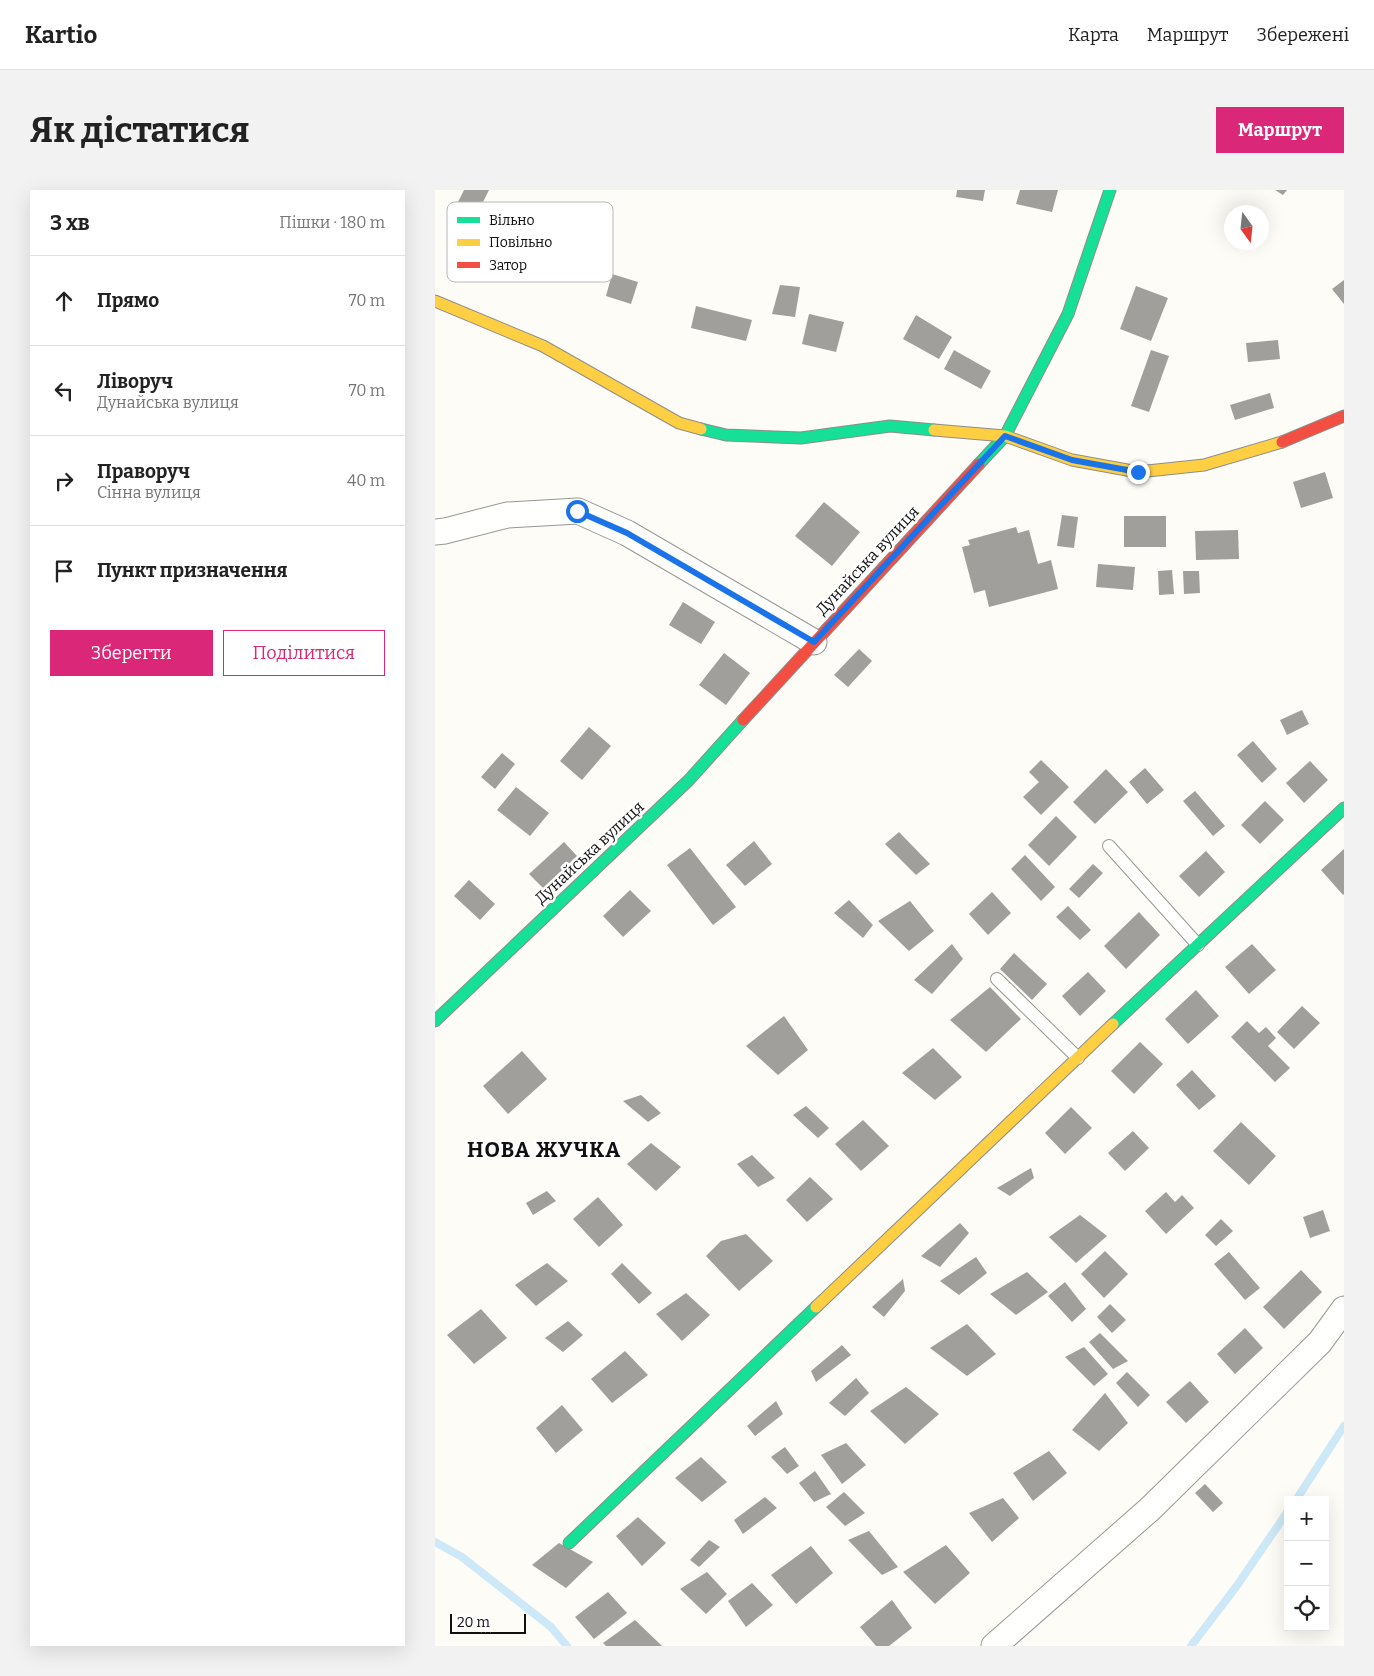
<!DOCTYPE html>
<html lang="uk">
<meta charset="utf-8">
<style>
body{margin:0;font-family:Bitter,serif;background:#f2f2f2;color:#222}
.controls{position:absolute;right:15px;bottom:15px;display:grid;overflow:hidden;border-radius:0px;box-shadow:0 5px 20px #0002}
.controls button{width:45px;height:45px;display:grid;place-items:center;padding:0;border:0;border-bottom:1px solid #e0e0e0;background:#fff;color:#222;font:25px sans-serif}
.compass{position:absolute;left:789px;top:15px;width:45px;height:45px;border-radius:50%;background:#fff;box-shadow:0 5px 20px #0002;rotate:165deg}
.scale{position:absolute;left:15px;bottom:12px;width:76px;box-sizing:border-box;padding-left:5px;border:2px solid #111;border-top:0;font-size:14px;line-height:18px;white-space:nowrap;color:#111;-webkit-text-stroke:4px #fff;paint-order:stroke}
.stop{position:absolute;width:15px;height:15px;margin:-11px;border:4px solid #1a73e8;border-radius:50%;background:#fff}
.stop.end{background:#1a73e8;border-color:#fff;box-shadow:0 1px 5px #0008}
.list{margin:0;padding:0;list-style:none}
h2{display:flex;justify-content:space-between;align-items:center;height:65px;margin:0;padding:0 20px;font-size:21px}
h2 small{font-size:16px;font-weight:400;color:#767676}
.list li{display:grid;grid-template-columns:32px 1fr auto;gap:15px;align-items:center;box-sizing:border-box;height:90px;padding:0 20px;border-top:1px solid #e0e0e0}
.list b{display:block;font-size:19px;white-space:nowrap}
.list p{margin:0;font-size:16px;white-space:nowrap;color:#767676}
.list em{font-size:16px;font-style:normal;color:#767676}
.actions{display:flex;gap:10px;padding:15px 20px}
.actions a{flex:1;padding:11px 0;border:1px solid #db2777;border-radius:0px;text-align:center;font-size:18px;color:#db2777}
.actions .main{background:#db2777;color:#fff}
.icon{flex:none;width:28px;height:28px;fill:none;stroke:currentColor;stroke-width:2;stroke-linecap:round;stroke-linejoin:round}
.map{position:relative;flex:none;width:909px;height:1456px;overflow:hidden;border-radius:0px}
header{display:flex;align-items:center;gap:30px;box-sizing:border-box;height:70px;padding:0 25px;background:#fff;border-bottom:1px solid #e0e0e0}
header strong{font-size:24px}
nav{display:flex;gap:28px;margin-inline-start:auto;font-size:18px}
.intro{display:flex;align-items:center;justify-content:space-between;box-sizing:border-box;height:120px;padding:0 30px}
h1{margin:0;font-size:35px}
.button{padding:12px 22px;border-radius:0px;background:#db2777;color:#fff;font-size:18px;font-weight:700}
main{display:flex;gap:30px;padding:0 30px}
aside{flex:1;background:#fff;border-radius:0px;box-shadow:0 5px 20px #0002}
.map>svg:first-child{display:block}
</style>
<header>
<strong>Kartio</strong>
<nav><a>Карта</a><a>Маршрут</a><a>Збережені</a></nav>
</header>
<div class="intro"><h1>Як дістатися</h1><a class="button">Маршрут</a></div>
<main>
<aside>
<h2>3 хв<small>Пішки · 180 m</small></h2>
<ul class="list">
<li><svg class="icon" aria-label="ahead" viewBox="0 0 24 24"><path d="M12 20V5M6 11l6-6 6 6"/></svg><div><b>Прямо</b></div><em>70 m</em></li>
<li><svg class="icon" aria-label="left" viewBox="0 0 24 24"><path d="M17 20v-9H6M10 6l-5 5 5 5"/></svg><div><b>Ліворуч</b><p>Дунайська вулиця</p></div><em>70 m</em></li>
<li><svg class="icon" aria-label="right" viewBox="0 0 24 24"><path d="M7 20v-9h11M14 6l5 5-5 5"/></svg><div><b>Праворуч</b><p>Сінна вулиця</p></div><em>40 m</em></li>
<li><svg class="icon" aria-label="arrive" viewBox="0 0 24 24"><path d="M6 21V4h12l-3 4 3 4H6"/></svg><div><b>Пункт призначення</b></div></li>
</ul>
<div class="actions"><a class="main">Зберегти</a><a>Поділитися</a></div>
</aside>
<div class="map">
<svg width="909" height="1456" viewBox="0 0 909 1456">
<rect width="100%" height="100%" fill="#fdfcf7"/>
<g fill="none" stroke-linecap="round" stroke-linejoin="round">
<g stroke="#cde8f7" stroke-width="8">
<polyline points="861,1310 909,1236"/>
<polyline points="0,1352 27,1367 116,1437 132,1456"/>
<polyline points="756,1456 801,1397 853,1321"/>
</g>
</g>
<g fill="#a19f9c">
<polygon points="29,0 54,0 37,34 17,24"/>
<polygon points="522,0 550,0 548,11 521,7"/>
<polygon points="585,0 623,0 617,22 581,14"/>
<polygon points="840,0 852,0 848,5"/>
<polygon points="136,12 160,26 153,37 126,29"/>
<polygon points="177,84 203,92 196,114 171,106"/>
<polygon points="909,90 909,114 897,99"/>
<polygon points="345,95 365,97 360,127 337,124"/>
<polygon points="701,96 733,108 716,151 685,139"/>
<polygon points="261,116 317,130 311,151 256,138"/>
<polygon points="374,124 409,132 401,162 367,154"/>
<polygon points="481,125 517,147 504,169 468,149"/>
<polygon points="843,150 845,169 813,172 811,153"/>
<polygon points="519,160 556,181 546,199 509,179"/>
<polygon points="716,160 734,166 714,222 696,216"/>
<polygon points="835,203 839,218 800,230 795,215"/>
<polygon points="890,282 898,308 866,318 858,292"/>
<polygon points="389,312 425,342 397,376 360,346"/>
<polygon points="627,325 643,327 639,358 622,356"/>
<rect x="689" y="326" width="42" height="31"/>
<polygon points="581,337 583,343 594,340 603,374 616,370 623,399 554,417 550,400 539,403 527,357 535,355 533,350"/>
<polygon points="803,340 804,369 761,370 760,341"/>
<polygon points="663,374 700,377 698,400 661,397"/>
<polygon points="737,380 739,404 724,405 723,381"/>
<polygon points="748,381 764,381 765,403 749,404"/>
<polygon points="248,412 280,432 266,454 234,435"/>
<polygon points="424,459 437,471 413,497 399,485"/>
<polygon points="289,463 315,483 291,515 264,495"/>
<polygon points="867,520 874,534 852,545 845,530"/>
<polygon points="154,537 176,556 147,590 125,571"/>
<polygon points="818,551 842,579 827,593 802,565"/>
<polygon points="67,563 80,574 60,599 46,587"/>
<polygon points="606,570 634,597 606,625 588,607 604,592 594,582"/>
<polygon points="875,571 893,590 869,613 851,593"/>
<polygon points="710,578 729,600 712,614 694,592"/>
<polygon points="671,579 693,602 660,634 638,612"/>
<polygon points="81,597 114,623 95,646 62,620"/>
<polygon points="760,601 790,636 778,646 748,611"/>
<polygon points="830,611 849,630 825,654 806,635"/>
<polygon points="621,626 642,647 614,676 593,655"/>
<polygon points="464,642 495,674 481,685 450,654"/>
<polygon points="319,651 337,674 310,696 291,675"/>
<polygon points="129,652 142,666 108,698 94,684"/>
<polygon points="255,658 301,717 278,735 232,675"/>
<polygon points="909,659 909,704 908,705 886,680"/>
<polygon points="771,661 790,682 764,707 744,686"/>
<polygon points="590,665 620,697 606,711 576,679"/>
<polygon points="658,674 668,683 644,708 634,699"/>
<polygon points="34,690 60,714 45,730 19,706"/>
<polygon points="195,700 216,721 188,747 168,726"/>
<polygon points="557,702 576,723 553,745 534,724"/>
<polygon points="414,710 438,735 428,748 399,723"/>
<polygon points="475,711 499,741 474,761 443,731"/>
<polygon points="633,716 656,740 645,750 621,727"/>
<polygon points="704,722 725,745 691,779 669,756"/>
<polygon points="517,754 528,769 497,804 479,790"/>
<polygon points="817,754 841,780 814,804 790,777"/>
<polygon points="579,763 612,794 597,810 565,779"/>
<polygon points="653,782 671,801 645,826 627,806"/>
<polygon points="555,797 586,829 551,862 515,830"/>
<polygon points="761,800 784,826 753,854 730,829"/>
<polygon points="867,816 885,833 859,859 842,842"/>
<polygon points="349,826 373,860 343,885 311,856"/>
<polygon points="812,831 824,843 831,837 841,848 833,856 855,878 840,892 796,847"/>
<polygon points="705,852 728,874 699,904 676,881"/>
<polygon points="498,858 527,887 500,910 467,883"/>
<polygon points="87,861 112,889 73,924 48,896"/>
<polygon points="757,880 781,906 764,920 741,895"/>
<polygon points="206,905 226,923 213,932 188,911"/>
<polygon points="371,916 394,938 383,948 358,925"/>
<polygon points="636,917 657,938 630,964 610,943"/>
<polygon points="428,930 454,956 426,981 400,954"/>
<polygon points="806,932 841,966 814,995 778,961"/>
<polygon points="698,941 714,958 690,981 673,963"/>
<polygon points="216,953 246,977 221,1001 192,974"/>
<polygon points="317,965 340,988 323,997 302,974"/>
<polygon points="596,978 599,988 575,1006 562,998"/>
<polygon points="375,987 398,1009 372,1032 351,1010"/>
<polygon points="112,1001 121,1011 98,1025 91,1013"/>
<polygon points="731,1002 740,1012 747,1005 759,1018 731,1044 710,1021"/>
<polygon points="163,1007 188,1035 164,1057 138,1029"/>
<polygon points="888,1020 895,1041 875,1048 868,1027"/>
<polygon points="645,1025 672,1046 641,1073 614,1047"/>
<polygon points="786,1029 798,1041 781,1056 770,1045"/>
<polygon points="525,1033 534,1043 505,1077 486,1066"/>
<polygon points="311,1044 338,1071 304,1101 271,1066 286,1051"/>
<polygon points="670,1061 693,1084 669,1108 646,1084"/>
<polygon points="794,1062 825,1098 810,1110 779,1074"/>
<polygon points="541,1067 552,1083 524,1105 505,1091"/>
<polygon points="112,1073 133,1091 101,1116 80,1095"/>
<polygon points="187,1073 217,1103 204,1114 176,1084"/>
<polygon points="866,1080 887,1102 849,1139 828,1117"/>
<polygon points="592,1082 613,1102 581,1125 555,1104"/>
<polygon points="468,1089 470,1101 449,1127 437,1117"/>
<polygon points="630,1092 651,1119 637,1132 613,1106"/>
<polygon points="251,1103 275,1125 247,1151 221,1124"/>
<polygon points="675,1114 691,1130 677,1143 662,1127"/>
<polygon points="46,1119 72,1148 39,1174 12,1145"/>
<polygon points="133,1131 148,1145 128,1162 110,1148"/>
<polygon points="532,1134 561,1164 532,1186 495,1158"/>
<polygon points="810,1138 828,1158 800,1184 782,1164"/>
<polygon points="665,1143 693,1171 678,1179 654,1152"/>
<polygon points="407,1155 416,1165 381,1192 376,1181"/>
<polygon points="649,1157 673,1184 659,1196 630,1167"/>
<polygon points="190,1161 213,1185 177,1213 156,1189"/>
<polygon points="692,1182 715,1205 703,1217 681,1193"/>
<polygon points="421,1188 434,1203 410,1226 394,1213"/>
<polygon points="755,1191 774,1212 751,1233 731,1212"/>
<polygon points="471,1197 504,1224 470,1254 435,1221"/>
<polygon points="670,1203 693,1233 664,1261 637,1240"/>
<polygon points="341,1211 348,1224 320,1246 312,1236"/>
<polygon points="127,1215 148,1240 121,1263 101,1238"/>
<polygon points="411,1253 431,1275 407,1294 386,1265"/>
<polygon points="350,1257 364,1276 352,1284 336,1267"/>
<polygon points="614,1261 632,1283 598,1311 578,1283"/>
<polygon points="266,1267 292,1292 267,1312 240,1288"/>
<polygon points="380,1281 396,1304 379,1312 364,1293"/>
<polygon points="770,1294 788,1313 778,1322 760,1303"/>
<polygon points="409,1302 430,1323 410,1336 391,1317"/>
<polygon points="330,1307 342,1318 308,1344 299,1330"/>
<polygon points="568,1308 584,1328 557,1352 534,1323"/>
<polygon points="203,1327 231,1353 207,1376 181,1346"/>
<polygon points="434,1341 463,1377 447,1385 413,1350"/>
<polygon points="274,1350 285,1357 264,1377 255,1370"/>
<polygon points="124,1353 158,1372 131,1398 97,1375"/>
<polygon points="511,1355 535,1383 500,1414 468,1382"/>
<polygon points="376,1356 398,1383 361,1414 336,1385"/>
<polygon points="272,1382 292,1404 271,1424 245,1399"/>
<polygon points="317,1393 338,1415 311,1437 293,1411"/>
<polygon points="173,1402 192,1423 159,1449 140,1427"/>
<polygon points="457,1410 477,1438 454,1456 441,1456 425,1437"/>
<polygon points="200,1430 227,1456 171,1456 168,1453"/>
</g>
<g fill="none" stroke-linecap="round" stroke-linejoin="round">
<g stroke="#979795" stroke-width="14">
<g id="lane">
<polyline points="674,656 763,755"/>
<polyline points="562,789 643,868"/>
</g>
</g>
<g stroke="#979795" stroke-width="27">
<g id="street">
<polyline points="0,342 10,341 72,325 143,321 192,343 379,452"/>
<polyline points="559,1456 715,1319 885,1152 909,1119"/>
</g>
</g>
<g stroke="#8e8d8b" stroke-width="13">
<g id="fast">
<polyline points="266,239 291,245 366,248 455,236 499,240"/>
<polyline points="544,274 570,246 633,124 675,0"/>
<polyline points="0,831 254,590 308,530"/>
<polyline points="678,834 909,618"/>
<polyline points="134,1353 381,1117"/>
</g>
</g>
<g stroke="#8e8d8b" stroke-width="13">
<g id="slow">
<polyline points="0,111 108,156 244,233 266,239"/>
<polyline points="499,240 570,246 637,270 703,282 769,275 847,252"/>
<polyline points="381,1117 678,834"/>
</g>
</g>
<g stroke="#8e8d8b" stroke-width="13">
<g id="jam">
<polyline points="847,252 909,226"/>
<polyline points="308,530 544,274"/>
</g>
</g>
<use href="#lane" stroke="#fffffe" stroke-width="12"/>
<use href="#street" stroke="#fffffe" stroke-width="25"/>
<use href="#fast" stroke="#16e098" stroke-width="11"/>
<use href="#slow" stroke="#ffcf43" stroke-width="11"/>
<use href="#jam" stroke="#f24e42" stroke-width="11"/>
</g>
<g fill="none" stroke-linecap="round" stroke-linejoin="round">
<polyline stroke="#1a73e8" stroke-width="6" points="142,321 192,343 379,452 570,246 637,270 703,282"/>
</g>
<g text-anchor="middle" stroke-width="5" stroke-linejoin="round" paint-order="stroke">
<g font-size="16" fill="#111" stroke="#fff">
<text transform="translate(432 370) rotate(-47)" y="6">Дунайська вулиця</text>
<text transform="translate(154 662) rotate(-43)" y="6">Дунайська вулиця</text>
</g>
<g font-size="21" font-weight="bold" letter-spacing="1" fill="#111" stroke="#fff">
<text x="109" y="967">НОВА ЖУЧКА</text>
</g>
</g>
<rect x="12" y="12" width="166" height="80" rx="8" fill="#fff" stroke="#b8b8b8" stroke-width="1"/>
<rect x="22" y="27" width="23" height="6" fill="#16e098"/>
<rect x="22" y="49" width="23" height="7" fill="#ffcf43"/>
<rect x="22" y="72" width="23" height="6" fill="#f24e42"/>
<g font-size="14" fill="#111">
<text x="54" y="35">Вільно</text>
<text x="54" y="57">Повільно</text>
<text x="54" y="80">Затор</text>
</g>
</svg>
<div class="controls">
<button>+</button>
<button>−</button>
<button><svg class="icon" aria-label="locate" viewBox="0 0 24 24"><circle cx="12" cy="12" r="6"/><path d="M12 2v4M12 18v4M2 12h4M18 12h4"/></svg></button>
</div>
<svg class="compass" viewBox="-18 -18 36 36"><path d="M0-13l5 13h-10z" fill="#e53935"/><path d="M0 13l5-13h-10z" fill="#767676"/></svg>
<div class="scale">20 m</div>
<div class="stop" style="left:142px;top:321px"></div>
<div class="stop end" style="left:703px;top:282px"></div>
</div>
</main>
